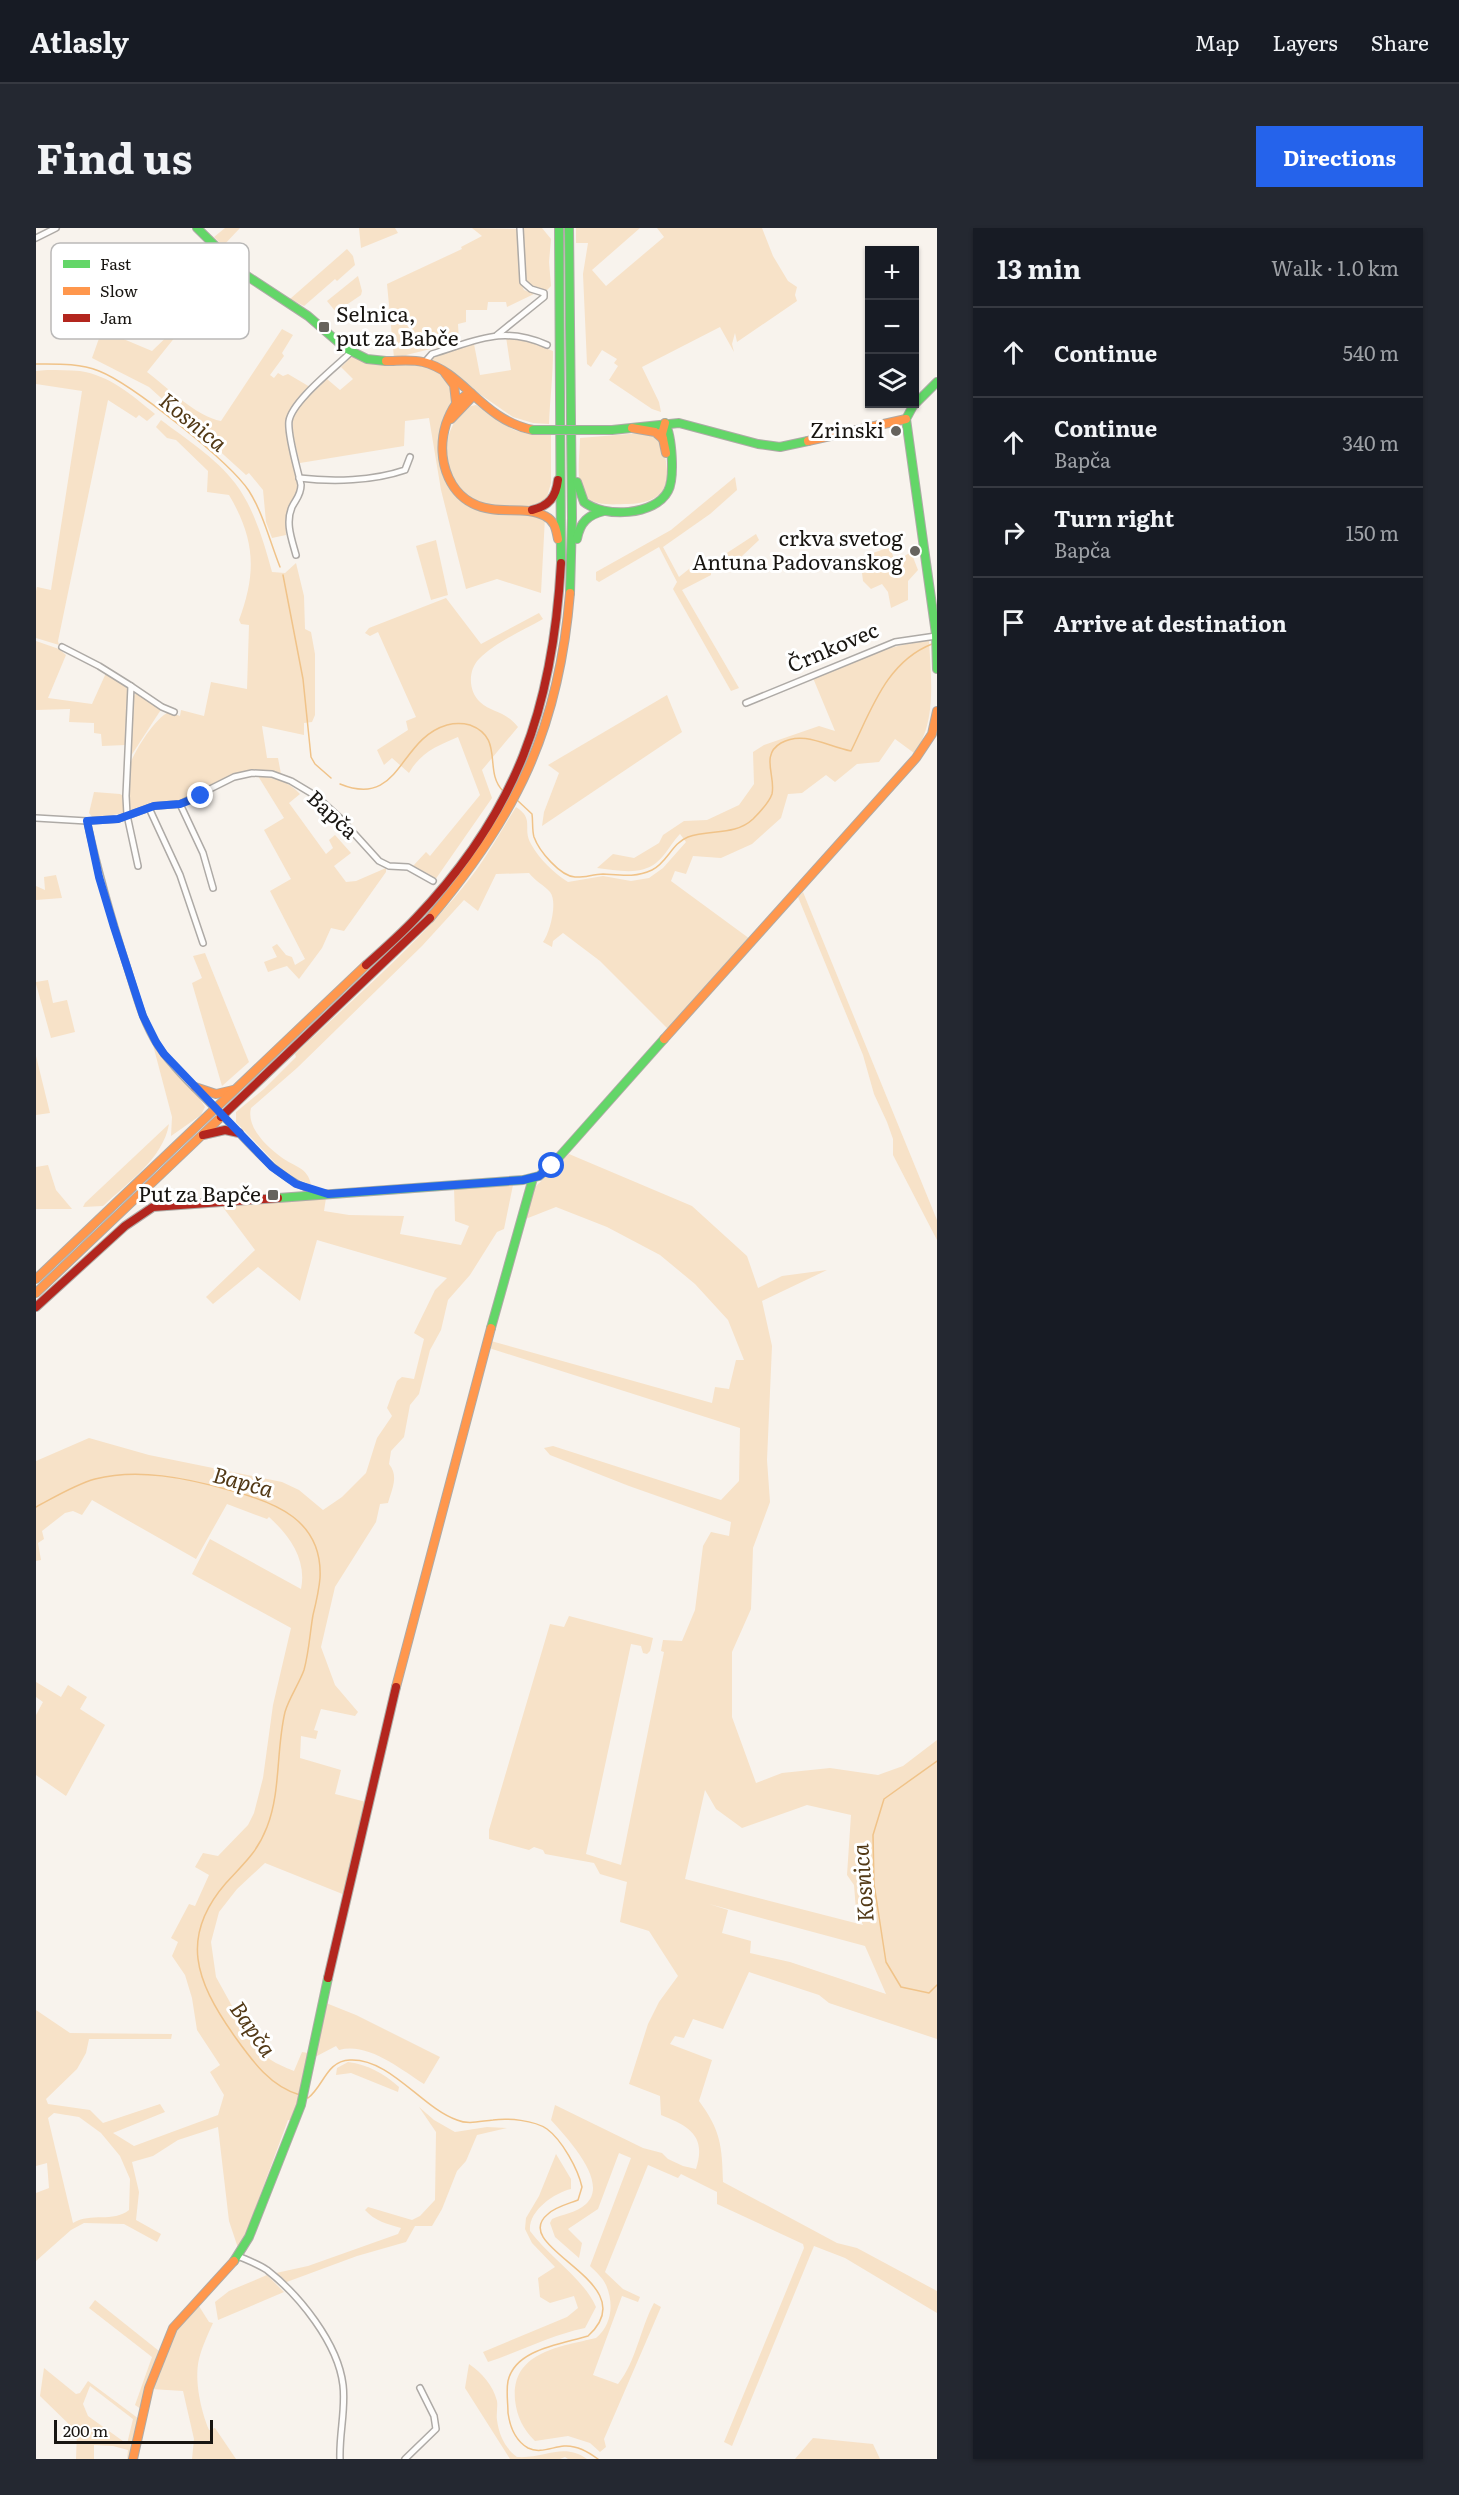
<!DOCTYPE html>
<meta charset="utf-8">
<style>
body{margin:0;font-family:Literata,serif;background:#242831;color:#f1f3f6}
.controls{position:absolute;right:18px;top:18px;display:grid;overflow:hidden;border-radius:0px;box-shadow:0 2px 4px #0004}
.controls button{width:54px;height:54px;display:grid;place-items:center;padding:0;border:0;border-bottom:2px solid #363941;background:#171b24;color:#f1f3f6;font:30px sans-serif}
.scale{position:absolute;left:18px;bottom:15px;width:159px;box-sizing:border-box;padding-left:6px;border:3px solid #181511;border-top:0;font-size:16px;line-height:21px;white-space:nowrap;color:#181511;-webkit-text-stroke:4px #fff;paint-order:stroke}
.stop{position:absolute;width:18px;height:18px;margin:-14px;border:4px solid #2563eb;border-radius:50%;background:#fff}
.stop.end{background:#2563eb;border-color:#fff;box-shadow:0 2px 6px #0008}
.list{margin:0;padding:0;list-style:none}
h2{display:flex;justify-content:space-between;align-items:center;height:78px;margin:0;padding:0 24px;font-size:26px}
h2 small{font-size:20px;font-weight:400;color:#9ea1a6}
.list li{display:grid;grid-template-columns:39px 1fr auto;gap:18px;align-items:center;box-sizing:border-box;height:90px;padding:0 24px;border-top:2px solid #363941}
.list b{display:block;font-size:22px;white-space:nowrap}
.list p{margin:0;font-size:20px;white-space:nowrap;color:#9ea1a6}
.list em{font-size:20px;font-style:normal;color:#9ea1a6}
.icon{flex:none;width:33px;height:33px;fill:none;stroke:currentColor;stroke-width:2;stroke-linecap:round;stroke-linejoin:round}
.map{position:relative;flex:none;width:901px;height:2231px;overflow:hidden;border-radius:0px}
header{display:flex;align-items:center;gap:36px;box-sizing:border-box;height:84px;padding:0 30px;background:#171b24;border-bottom:2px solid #363941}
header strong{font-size:28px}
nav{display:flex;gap:33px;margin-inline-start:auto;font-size:21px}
.intro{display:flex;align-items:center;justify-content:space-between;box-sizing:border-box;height:144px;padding:0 36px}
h1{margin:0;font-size:42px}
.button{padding:15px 27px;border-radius:0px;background:#2563eb;color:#fff;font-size:21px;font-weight:700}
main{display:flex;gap:36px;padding:0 36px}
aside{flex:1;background:#171b24;border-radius:0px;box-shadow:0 2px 4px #0004}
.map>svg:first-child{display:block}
</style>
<header>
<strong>Atlasly</strong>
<nav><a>Map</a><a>Layers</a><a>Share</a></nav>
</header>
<div class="intro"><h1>Find us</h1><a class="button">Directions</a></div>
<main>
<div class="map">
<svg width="901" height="2231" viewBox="0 0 901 2231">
<rect width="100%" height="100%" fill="#f8f3ed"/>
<g fill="#f7e2c8" fill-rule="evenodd">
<polygon points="189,0 204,0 187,18 178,9"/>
<polygon points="323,0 359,0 362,5 325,20"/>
<polygon points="436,0 481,1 484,53 488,62 498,66 471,79 470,74 452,74 451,82 430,82 430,94 422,96 423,114 358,130 351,56 426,21 425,19 446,8"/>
<polygon points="487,0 506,0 515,11 513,34 515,58 510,63 499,61 490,54"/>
<polygon points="540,0 604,0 556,42 570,58 628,9 621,0 726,0 737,28 752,53 761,59 759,67 761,73 701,114 699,105 696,116 698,124 684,99 606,139 623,174 625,184 616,181 573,152 582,138 578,135 581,131 566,122 555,139 551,136 547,46 552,15 540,15"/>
<path d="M156,20L164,25L162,33L168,43L165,49L172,53L182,42L186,45L185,52L111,144C131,159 161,189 185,193L246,101L257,107L246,125L248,128L234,147L238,150L242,145L247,148L252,146L274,159C242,190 249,199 259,239C260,246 264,255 262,262C258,281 249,284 250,307L236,310L230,294L227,262L213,245L210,247L113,159L56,130L66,102L116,123L143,97L161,72L137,59L151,36V31Z"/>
<polygon points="311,21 317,28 319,37 301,53 299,51 268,78 254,71"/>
<polygon points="322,48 326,63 325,67 300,84 291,73"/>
<path d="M470,109L494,114L517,123C517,148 514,171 513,196L497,195L477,189L396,133L398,128L438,116L444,147L475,142Z"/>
<path d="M316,128C357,151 398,113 418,170L405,200L402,223V229L427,273L509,289L505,365L461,351L430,361L405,262L393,190L369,193L368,218L264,235C250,182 254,188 291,151L304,162L317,151L305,139Z"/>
<path d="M11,142C22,142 33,142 44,143C73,147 97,168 119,186L111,193L103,187L100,190L72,172L22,413L23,417L0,410V363L1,359L15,362L46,163L0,156V143Z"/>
<path d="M440,177C472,196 473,208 515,207V255L509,276C491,281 462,283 444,275C411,261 401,224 419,193C423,185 430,178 440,177Z"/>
<path d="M125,192C150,211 180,230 199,255C218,280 228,314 236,344L249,345L260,335L268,368L269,401L275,404L279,426V487L276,494L268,495V507L226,498L231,530H242L245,546L216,544L142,574L93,585C91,570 90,552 94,537C98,523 120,489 133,484L144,488L145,482L168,488L175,454L211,461L213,397L205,396L203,392C221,344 219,311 193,267L171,264L172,243L140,212L131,210L120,199Z"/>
<path d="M605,205C621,208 625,212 629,228C636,261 625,275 592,276C577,276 553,280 546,262C540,247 544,226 544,210Z"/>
<polygon points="699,249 701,262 674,286 627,319 643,349 668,329 674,336 720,306 723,312 705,329 692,332 675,342 675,347 646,362 703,460 695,463 637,361 641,354 623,319 563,354 560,352 560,344 635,302"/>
<polygon points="400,312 412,367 395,372 380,318"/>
<polygon points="854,319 859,334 875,324 882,342 872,353 872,372 855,380 852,364 846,356 835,361 827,353 825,337 837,325"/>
<path d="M410,370L445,416L503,385L507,391C486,403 460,414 443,431C432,442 432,463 444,474C456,485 468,482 482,499L446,542L456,570L399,652L377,638L390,624L394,628L444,567L422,509C401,518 385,524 373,545L356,530L348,537L341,522L372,502L370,493L380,489L342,404L334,408L329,405L333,400Z"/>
<polygon points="0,413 23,421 30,427 12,470 56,476 70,445 89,457 93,464 90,517 66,518 65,506 58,505 58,495 33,494 34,481 0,482"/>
<path d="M893,413C895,449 901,496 878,525L859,511L843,534L821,536L799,554L790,547L766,565L752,566L745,590L716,616L685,630L657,628L650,646L639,643L635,653L714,711L633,802L564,733L527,705L517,713L516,719L507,714C514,704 522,674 514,664C508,657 499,653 493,645L460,646L442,683L428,672L386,718L261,840L215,880C210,899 231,919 245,929C258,939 272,939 275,957L249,945L200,894V884L228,861L260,829L259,826C321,767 390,710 441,641C455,621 467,600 480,579C499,591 486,600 495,616C503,631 518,645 532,654L567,648L595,653L613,650L627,640L650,614L644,606C636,614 630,627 620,635C603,648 581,642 561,640L577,626L598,630L623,615L627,607L648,593L671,592L703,577L718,556L717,524L728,517L783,498L799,503L777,450C815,434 852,416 893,413Z"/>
<polygon points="99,466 103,466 126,480 93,531 96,473"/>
<polygon points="631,467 646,504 506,598 508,584 523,545 512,537"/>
<path d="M222,548C240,550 252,553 264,566L253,575L290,626L297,620L293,612L299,607L315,625L298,638L310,654L320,653L350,640V644L308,703L295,700L286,720L263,751L251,738L232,744L228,734L241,729L236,719L241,716L250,727L256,729L259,737L269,731L234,663L255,651L228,602L248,590Z"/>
<polygon points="58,564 84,566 89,569 89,585 57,590 53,585"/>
<polygon points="20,647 26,670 0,672 0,658 9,662 8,649"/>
<polygon points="767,664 901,992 901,1012 857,927 857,911 851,894 838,866 827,827 762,669"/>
<polygon points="169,725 213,834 186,858 156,755 166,750 157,728"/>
<polygon points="12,752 17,775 31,772 39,804 15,810 0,756 0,754"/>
<polygon points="117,817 133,839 162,868 169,879 165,887 135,908 136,889"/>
<polygon points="0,828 14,885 0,887"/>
<path d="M133,896C127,931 91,955 67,978L47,979L49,975Z"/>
<path d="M533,926L656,978L711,1028L722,1060L746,1048L791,1042L726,1073L736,1118L731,1232L734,1274L717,1320L715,1381L696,1424V1489L720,1555L746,1545L794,1540L842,1547L867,1538L901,1512V1811L793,1775L783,1767L713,1744L687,1801L657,1791L648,1810L639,1808L634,1816L676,1832L663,1873C685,1903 686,1918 687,1954L801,2015L821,2020L901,2063V2085L809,2030L778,2018L696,2218L688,2214L768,2020L767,2016L681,1976V1964L645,1946L642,1950L612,1937L569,2044L587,2061L604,2069L602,2074L586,2068L557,2147L582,2156C600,2134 604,2101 618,2075L625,2079L568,2211L570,2219L564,2224L554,2215L532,2208L499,2213C487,2201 481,2189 479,2172C475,2124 523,2119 560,2110C576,2097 578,2075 570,2057C567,2050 559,2043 554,2038L595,1930L583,1925L562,1981L532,2001L546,2015L543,2030L519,2009L514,1995L516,1991C527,1986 540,1985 550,1976C574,1954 530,1909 515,1892L519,1877L607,1920L626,1925L632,1931L647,1938L660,1941C671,1907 652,1898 625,1887L624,1868L593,1856L612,1796L623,1774L642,1748L613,1703L584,1694L591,1654L564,1646L558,1635L509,1626L507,1622L498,1619L493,1622L453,1611V1602L514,1396L528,1399L533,1388L617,1410L614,1423L611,1426L607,1425L605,1418L595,1416L550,1626L585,1637L628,1424L625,1423L627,1412L646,1413L659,1382L667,1318L675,1304L693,1308L695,1294L593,1258L514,1227L508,1220L517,1218L685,1272L703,1253L704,1200L453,1120L455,1113L676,1175L679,1159L693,1161L700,1132H708L692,1092L659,1056L624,1027L571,999L520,979L487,992L497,961ZM669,1562L680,1581L706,1600L771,1577L815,1587L811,1647L818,1657L820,1682L827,1697L649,1651ZM673,1676L829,1718L850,1766L754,1734L714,1725L715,1713L686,1705L692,1682Z"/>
<polygon points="12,937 20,962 36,981 0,981 0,939"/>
<path d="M477,957L468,1001L461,1004L434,1047L412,1072L405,1102L394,1122L383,1166L374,1177L368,1209L355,1223L353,1236C363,1248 356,1261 352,1275L344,1276L340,1294L299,1359L285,1419L299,1457L322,1484L319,1488L285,1481L278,1502L282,1503L280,1511L265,1508L264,1530L305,1542L299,1566L330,1574L309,1667L229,1635L201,1661L183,1684L175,1714L180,1749L201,1787L212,1786C221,1800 219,1804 223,1818C227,1831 246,1838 258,1843L266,1824L272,1825L261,1877L255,1892H252L209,2008L202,2020L193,1993L182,1899L142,1912L117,1928L96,1934L103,1964L100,1992L125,2006L121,2014L88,1996L48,1995L35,2002L0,2033V1965L13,1960L11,1935L0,1938V1782L34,1805L136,1806L135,1811H53L50,1825L41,1841L10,1871L12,1876L54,1882L67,1895L124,1876L129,1884L77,1905L98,1918L182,1887L188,1867L174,1844L184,1837L161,1802L156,1770L149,1747L136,1728L142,1714L135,1710L153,1676L159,1678L173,1647L159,1639L167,1625L182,1628L212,1597L218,1585L227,1550L237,1477L255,1400L156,1346L174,1311L265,1361C271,1332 254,1308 233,1289L231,1291L191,1276L160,1331L56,1272L46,1287L37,1283L29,1285L6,1303L8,1311L2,1315L5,1332L0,1333V1233L53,1210L113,1227L246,1254L263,1262L287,1282L306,1269L330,1245L341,1210L356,1188L351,1180L361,1153L366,1149L378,1151L388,1111L378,1105L399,1062L411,1050L281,1012L264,1073L222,1039L177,1076L170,1069L219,1022L186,978L290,970L288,983L313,987L368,988L364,1006L425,1017L433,998L419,993L418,959ZM18,1885L43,1889L65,1905L84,1928L94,1951L93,1982C77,1995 55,1984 37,1995L12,1890Z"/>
<polygon points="0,1454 25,1469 32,1457 51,1469 44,1481 69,1497 30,1568 0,1547 0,1487 7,1474 0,1469"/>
<path d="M290,1775L320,1787L404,1829L388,1856C364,1841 332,1814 303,1822L300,1818L279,1829Z"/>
<path d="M312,1834C333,1837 347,1845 363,1859L362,1864L315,1845L300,1847L301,1840Z"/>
<path d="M383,1879L398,1892L419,1904L451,1899L471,1900L441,1907L430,1933L421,1943L406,1981L396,1998H379L370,2014L321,2028L248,2055L240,2045L272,2038L362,2006L365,2000C351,1996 339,1993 329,1982L332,1979L376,1992L384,1988L399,1972L400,1904Z"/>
<path d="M520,1926L535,1951V1961C518,1965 492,1983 494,2003C513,2029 548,2051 560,2079L549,2100C515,2107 485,2123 452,2134L447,2124L531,2089L542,2080L538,2068L514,2075L504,2069L502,2050L519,2039L496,2015L489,2001L490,1990L503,1968Z"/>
<polygon points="231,2047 248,2064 182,2092 179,2074 193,2063"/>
<polygon points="59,2072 123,2123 105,2181 99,2177 116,2129 53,2080"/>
<path d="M161,2075L173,2094L177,2095C172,2106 166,2119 163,2131C158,2152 165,2183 173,2202L179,2200L200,2231H156L158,2211L147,2163L115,2161L136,2105Z"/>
<path d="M433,2136C446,2145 457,2157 461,2173C462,2179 460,2186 461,2192C463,2207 469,2220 481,2229C509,2231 527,2214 551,2231H532L529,2229L524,2231H474L429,2160Z"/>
<path d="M8,2140L40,2166L44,2165L52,2153L103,2191L95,2231H91L92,2222L77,2218L58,2217V2231H40L41,2204L4,2168ZM54,2158L97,2191L91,2216L52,2188L47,2176Z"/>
<polygon points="777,2210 837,2216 844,2231 759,2231"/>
</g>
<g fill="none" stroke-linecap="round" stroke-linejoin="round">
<g stroke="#f0c389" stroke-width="1.5">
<path d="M0,136C21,136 43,135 63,143C96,156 194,234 213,263C227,285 234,314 244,339"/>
<polyline points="247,347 267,451 275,529 279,536 295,550"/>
<path d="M304,556C365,581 362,511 411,497C419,495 426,495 434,497C469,510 447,543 467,563"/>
<path d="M481,572L496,586C497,593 496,602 498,609C503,623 524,648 539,649C548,650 557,646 567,646C584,647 599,650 616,642C631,635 636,615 652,609C674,601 699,608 717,591C724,584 733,575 736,566C740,548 724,527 745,515C768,502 792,519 815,523C835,483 850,434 896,416"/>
<path d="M0,1279C19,1269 38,1257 59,1251C102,1240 150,1250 193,1262C239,1274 287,1292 284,1350C283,1362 280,1375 277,1387C274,1404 273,1424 268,1442C263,1456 253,1470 249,1484C240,1522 245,1563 231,1599C221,1625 208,1635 190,1655C143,1709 160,1753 197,1806C215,1831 233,1858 264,1867"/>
<polyline points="901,1533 848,1571 837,1607 838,1656 850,1734 865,1759 893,1765 901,1757"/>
<path d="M269,1869L272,1870C288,1858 290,1833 314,1832C354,1830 386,1880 421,1892C432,1897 445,1893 457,1892C472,1890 498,1892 511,1901C526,1912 542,1941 546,1959L542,1972C532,1976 519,1979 512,1986C470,2020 612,2054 552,2108C526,2116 479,2121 472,2153C470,2163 472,2175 472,2185C474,2199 480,2213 492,2220C504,2226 516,2219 528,2218C541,2217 552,2224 562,2231"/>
</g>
<g stroke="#aeaaa6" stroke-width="8">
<g id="street">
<polyline points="0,10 20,0"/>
<polyline points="461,107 508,69 508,65 495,61 487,54 484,0"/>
<path d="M389,134L396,126C440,113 465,97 511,117"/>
<path d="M263,250C297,254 337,253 369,242L374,229"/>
<path d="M260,327C256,312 249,295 256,279C260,271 265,267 265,257C262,242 251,207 253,193C256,173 300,139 315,124"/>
<polyline points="26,419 63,438 95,458"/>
<polyline points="710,475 859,414 900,408"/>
<polyline points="144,576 167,625 177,660"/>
<polyline points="113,580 144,647 167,715"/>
<polyline points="0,590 51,593"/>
<polyline points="102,638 91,587 90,568 95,458 126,479 138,484"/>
<path d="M285,965C246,955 223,926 196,898C172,872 142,847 122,818C107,795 100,768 92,742C76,692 62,643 51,593L82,591L118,578L144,576L198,549L216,545L236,546L255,553L280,568L304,590L343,633L353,638L372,639L397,653"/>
<path d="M202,2028C211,2032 222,2036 231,2042C263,2067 302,2115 307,2157C310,2181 303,2206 304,2231"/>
<polyline points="369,2231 400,2201 398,2188 384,2160"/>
</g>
</g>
<g stroke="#aeaaa6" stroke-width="10">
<g id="fast">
<polyline points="161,0 208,46 272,88 309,120 331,131 350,133"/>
<polyline points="523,0 525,335"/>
<polyline points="533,0 536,290 534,365"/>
<polyline points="901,154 877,178 870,191 900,406 901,441"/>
<polyline points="550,202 576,202 643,195 722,216 744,219 772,213"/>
<path d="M541,254L548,274C568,290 619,288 632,263C639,250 636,208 629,195"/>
<path d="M541,311C544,294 552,287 568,283"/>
<polyline points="242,970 487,952 503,948 516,937 628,811"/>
<polyline points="455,1100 497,950"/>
<polyline points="198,2033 213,2009 265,1877 292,1750"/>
</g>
</g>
<g stroke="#aeaaa6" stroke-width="10">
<g id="slow">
<path d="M350,133C362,133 375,131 387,134C428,144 446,192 497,202"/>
<polyline points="409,145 418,157 420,174"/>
<path d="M435,165C421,170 415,182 410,196C399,232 413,275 455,281C472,284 493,279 509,288C519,293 520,301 522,311"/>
<polyline points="415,191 437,168"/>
<polyline points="629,195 626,206 630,225"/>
<polyline points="596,200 619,204 627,211"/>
<polyline points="772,213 870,191"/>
<path d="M394,690C481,587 523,501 534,365"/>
<polyline points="628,811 880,530 896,506 901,483"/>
<polyline points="159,859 180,866 197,862"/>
<polyline points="0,1051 330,737"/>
<polyline points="0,1065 185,889"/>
<polyline points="360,1459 455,1100"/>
<polyline points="97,2231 113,2160 137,2100 198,2033"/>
</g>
</g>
<g stroke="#aeaaa6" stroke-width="10">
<g id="jam">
<path d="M496,282C513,278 520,269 522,252"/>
<path d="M330,737C347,722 364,707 380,690C481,584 517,480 525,335"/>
<polyline points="185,889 394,690"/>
<polyline points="167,907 189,902 203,905"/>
<polyline points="0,1079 89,998 117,979 242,970"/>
<polyline points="292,1750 360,1459"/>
</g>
</g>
<use href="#street" stroke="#fefdfc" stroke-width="5"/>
<use href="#fast" stroke="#63d668" stroke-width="8"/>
<use href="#slow" stroke="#ff974d" stroke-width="8"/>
<use href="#jam" stroke="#b3261e" stroke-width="8"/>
<g stroke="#aeaaa6" stroke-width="10" stroke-linecap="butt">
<polyline id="fast-bridge" points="497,202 550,202"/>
</g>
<use href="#fast-bridge" stroke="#63d668" stroke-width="8"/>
</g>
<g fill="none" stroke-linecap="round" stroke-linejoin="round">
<polyline stroke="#2563eb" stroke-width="8" points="165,568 144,576 118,578 82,591 51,593 63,649 78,699 107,788 120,814 128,826 236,939 260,956 292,966 487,952 503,948 516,938"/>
</g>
<g fill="#66635e" stroke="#fff" stroke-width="2">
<rect x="282" y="93" width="12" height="12" rx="3"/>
<circle cx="860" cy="203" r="6"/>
<circle cx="879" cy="323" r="6"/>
<rect x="231" y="961" width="12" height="12" rx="3"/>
</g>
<g text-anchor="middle" stroke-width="6" stroke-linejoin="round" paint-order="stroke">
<g font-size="21" fill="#181511" stroke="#fff" text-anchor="end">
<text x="300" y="94" text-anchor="start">Selnica,<tspan x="300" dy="24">put za Babče</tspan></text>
<text x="848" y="210">Zrinski</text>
<text x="867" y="318">crkva svetog<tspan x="867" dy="24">Antuna Padovanskog</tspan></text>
<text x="225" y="974">Put za Bapče</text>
</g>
<g font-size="21" fill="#181511" stroke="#fff">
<text transform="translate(797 420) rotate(-23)" y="7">Črnkovec</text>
<text transform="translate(296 587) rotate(43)" y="7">Bapča</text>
</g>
<g font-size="22" font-style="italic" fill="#523916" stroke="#fff">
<text transform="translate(157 194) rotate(39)" y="8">Kosnica</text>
<text transform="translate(207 1254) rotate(15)" y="8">Bapča</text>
<text transform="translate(827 1655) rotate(-94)" y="8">Kosnica</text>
<text transform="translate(217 1801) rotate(55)" y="8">Bapča</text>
</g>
</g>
<rect x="15" y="15" width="198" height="96" rx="9" fill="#fff" stroke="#bab9b8" stroke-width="1.5"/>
<rect x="27" y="32" width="27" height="8" fill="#63d668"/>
<rect x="27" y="59" width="27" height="8" fill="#ff974d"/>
<rect x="27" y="86" width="27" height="8" fill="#b3261e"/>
<g font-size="16" fill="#181511">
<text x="64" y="42">Fast</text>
<text x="64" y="69">Slow</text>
<text x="64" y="96">Jam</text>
</g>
</svg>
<div class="controls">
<button>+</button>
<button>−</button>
<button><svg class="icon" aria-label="layers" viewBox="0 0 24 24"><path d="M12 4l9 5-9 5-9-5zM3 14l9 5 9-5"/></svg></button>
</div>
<div class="scale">200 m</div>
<div class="stop" style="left:516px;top:938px"></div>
<div class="stop end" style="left:165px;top:568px"></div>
</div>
<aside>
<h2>13 min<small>Walk · 1.0 km</small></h2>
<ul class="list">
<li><svg class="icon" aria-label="ahead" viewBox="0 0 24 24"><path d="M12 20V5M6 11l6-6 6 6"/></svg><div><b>Continue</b></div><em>540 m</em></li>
<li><svg class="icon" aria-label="ahead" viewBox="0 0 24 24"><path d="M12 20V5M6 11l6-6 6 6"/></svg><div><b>Continue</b><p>Bapča</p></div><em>340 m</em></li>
<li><svg class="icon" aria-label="right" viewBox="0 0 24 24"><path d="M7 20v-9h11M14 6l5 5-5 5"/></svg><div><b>Turn right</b><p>Bapča</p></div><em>150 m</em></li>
<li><svg class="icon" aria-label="arrive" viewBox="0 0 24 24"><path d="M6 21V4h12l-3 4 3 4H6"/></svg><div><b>Arrive at destination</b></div></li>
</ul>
</aside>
</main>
